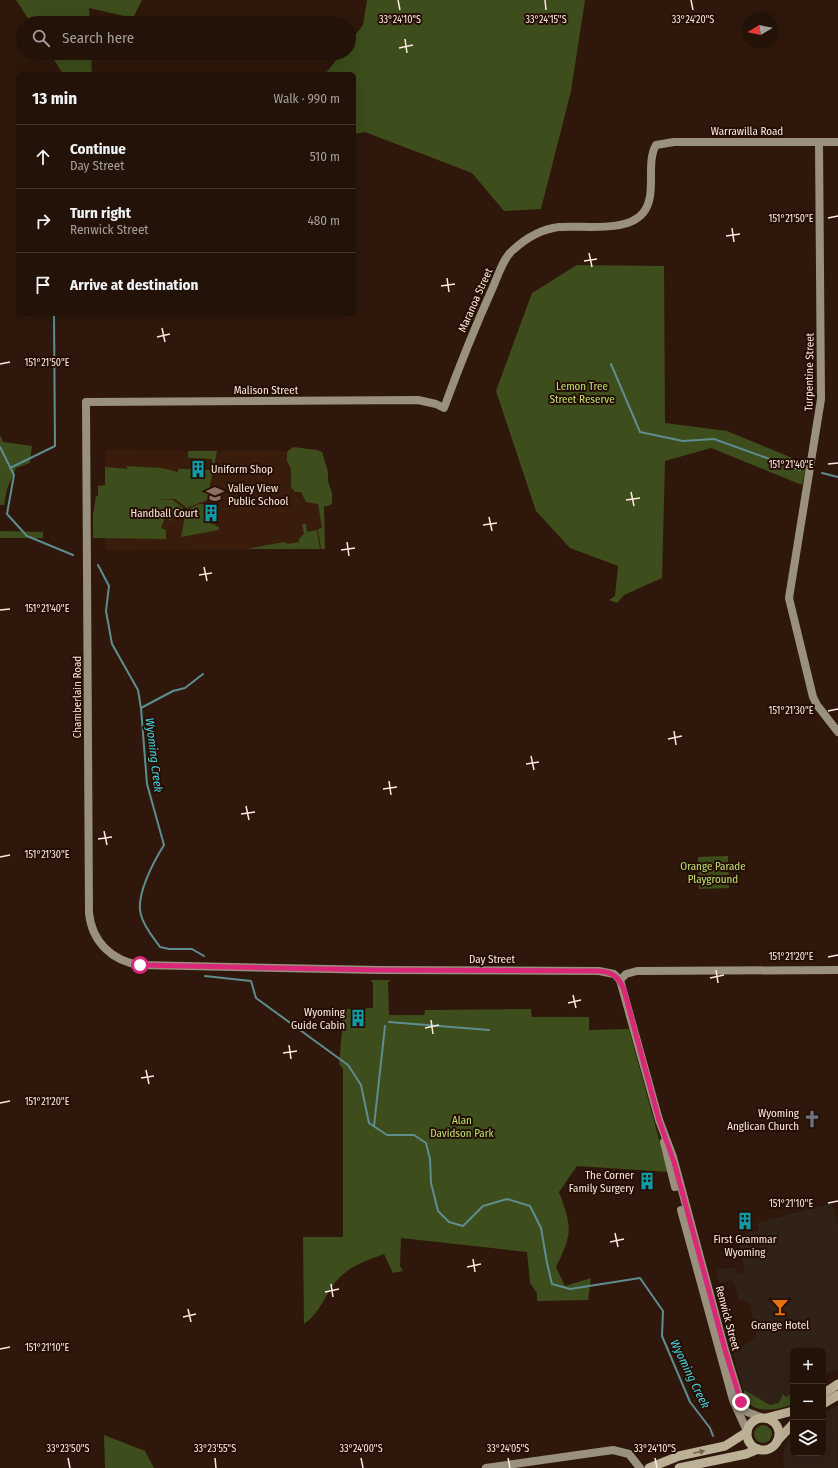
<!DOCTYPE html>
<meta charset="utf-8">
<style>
body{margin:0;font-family:"Fira Sans Condensed",sans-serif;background:#2f2016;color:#f1f3f6}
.controls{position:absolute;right:12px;bottom:12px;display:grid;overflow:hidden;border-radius:6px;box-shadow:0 4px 16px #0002}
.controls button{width:36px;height:36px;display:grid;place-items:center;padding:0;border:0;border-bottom:1px solid #403229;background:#231208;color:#f1f3f6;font:20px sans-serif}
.compass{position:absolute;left:742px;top:12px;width:36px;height:36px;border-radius:50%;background:#231208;box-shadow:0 4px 16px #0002;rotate:260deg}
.stop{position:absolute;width:12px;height:12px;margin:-9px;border:3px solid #db2777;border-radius:50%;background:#fff}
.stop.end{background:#db2777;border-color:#fff;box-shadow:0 1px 4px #0008}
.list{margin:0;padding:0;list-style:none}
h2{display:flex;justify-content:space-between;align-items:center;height:52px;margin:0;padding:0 16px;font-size:17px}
h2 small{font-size:13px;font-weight:400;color:#a39e9c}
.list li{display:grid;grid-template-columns:26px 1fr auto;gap:12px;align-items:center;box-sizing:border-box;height:64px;padding:0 16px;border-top:1px solid #403229}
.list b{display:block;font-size:15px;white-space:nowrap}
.list p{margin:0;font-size:13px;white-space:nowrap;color:#a39e9c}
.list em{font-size:13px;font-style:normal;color:#a39e9c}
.icon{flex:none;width:22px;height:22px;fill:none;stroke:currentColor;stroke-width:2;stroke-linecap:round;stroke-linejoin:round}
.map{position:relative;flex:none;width:838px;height:1468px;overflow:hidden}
.search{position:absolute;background:#231208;box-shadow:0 4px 16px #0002;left:16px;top:16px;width:340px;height:44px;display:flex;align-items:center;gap:10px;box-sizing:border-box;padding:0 14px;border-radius:22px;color:#a39e9c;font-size:15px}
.panel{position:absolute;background:#231208;box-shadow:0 4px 16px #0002;left:16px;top:72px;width:340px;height:244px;border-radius:6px}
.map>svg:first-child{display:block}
</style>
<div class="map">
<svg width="838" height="1468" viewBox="0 0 838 1468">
<rect width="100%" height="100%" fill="#2f180b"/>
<g fill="#312217">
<polygon points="832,1203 838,1227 838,1370 828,1373 823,1376 823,1351 793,1351 793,1393 786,1397 784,1394 779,1403 770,1405 743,1390 733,1352 757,1337 750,1304 739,1300 734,1282 730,1280 719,1283 717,1269 736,1268 737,1274 745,1271 737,1236 759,1230 757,1223"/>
<polygon points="838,1405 837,1468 784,1468 783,1454 788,1440 793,1435 793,1453 823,1453 823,1413"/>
</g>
<polygon fill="#3a1c0c" points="105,450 323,451 325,549 105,550"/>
<g fill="#3d4d1b">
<polygon points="16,0 142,0 133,18 89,8 90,23 31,23"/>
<polygon points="367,0 585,0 571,91 541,209 504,211 472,173 365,132 354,134 354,74 325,74 342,53 349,53 349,43 363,25"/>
<polygon points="50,53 91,53 92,74 63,74"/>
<polygon points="577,265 664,266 665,423 727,431 807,464 802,485 711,448 665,461 662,578 624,595 617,603 609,600 615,596 618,566 570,548 536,511 496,391 532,293"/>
<polygon points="0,435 3,442 32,446 30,463 16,468 7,489 4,505 0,505"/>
<polygon points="293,447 317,450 322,452 328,472 328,481 332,493 332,504 328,506 324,506 325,549 321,549 318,529 322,528 318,504 306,502 301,492 295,492 291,487 291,469 287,461 287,452"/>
<polygon points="188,451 217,451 214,468 212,467 212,459 188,458"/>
<polygon points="203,465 205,470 213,470 207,500 187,508 175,499 155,500 173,500 183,508 183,516 173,517 170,522 170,520 165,518 161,528 166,530 166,539 93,538 93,515 96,496 98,496 98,486 105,485 105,467 128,469 126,466 162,468 178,472 178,469 192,469 193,474 201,475 205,478"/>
<polygon points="199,504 204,504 204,520 219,527 219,530 181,537 186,510"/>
<polygon points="302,524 306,524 307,532 317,530 320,549 246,549 284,542 288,544 299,542 299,539 304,534"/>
<polygon points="0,531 43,532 43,538 0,538"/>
<polygon points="728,856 729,888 699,889 698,857"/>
<path d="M370,980H391L388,982L389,1015H424L425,1010L531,1009L532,1017H589V1030L629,1029L668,1172L577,1166L559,1192C572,1227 573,1233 556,1267L565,1286L591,1278L588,1300L537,1301V1293L530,1283L527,1252L401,1238L400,1266L403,1271L393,1273L384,1254C369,1259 351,1266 340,1277C326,1291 321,1313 304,1324L303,1237H343V1069L339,1064L344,1009L373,1008V983Z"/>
<path d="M744,1390L770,1405L779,1403L783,1394L786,1397L793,1393V1404C778,1411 744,1416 744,1390Z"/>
<circle cx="763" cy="1434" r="9"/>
<polygon points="104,1435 145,1451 154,1468 105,1468"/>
</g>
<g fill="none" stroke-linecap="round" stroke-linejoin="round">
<g stroke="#5e8d90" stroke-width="2">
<polyline points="611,364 640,432 683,441 714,439 800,470"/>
<polyline points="0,447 14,475 7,514 27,536 73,555"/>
<polyline points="10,468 55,446 54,315"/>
<polyline points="822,473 838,477"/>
<path d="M98,565L109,586L106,611L112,644L138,690L141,708L147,784L164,845C154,861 135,896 141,915C144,927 153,937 160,947L169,949H192L204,956"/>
<polyline points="141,708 173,691 185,688 203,674"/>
<polyline points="205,976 251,981 256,998 348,1065 361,1085 369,1123 387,1135 414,1135 426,1143 430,1159 431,1183 438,1211 449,1222 463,1226 483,1206 507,1199 530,1206 541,1228 547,1263 552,1284 570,1289 640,1278 663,1311 662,1336 690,1402 710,1428 713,1436"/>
<polyline points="389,1022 489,1030"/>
<polyline points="374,1126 385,1026"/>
</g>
<g stroke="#99907d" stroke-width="8">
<polyline points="819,142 821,399 789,598 813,697 817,705 838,732"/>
<path d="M838,142H674L656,145C645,164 658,195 643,213C627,233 582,225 559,227C542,229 525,239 513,250C503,258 498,276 493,287C475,327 459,367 444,408L436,404L418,400L86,402L89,913C92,942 112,961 140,965L379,970L599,971L614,974L620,980L626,974L637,971L838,970"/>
<polyline points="620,980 659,1120 673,1157 725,1350 740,1399 747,1412 763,1418"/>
<polyline points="664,1142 675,1187"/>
<polyline points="681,1210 733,1400 747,1431"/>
<polyline points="486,1468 613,1450 629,1454 640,1468"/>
</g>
<g stroke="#bcb097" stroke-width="9">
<polyline points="823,1394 838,1384"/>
<polyline points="823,1404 838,1395"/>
<circle cx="763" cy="1434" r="16"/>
<polyline points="766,1418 793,1411"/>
<polyline points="778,1440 793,1424"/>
<polyline points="649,1468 679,1456 725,1446 747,1432"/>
<polyline points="679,1468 746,1454 758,1449"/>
</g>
</g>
<defs><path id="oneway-solid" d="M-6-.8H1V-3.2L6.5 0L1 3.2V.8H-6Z"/></defs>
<use fill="#705f4d" href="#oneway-solid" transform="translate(699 1452) rotate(-12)"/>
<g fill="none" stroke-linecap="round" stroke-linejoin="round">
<path stroke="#db2777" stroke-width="5" d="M140,965L379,970L599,971C613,972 619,977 624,990L659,1120L674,1162L725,1350L741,1402"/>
</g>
<path fill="none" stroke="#fae9e0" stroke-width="1.5" d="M398,0L400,10M545,0L546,10M691,0L693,10M405,39L407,53M399,48L413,45M828,218L838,216M732,228L734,242M726,236L740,234M589,253L592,267M584,261L597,259M447,278L449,292M441,286L455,284M162,328L165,342M157,337L170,334M0,364L10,362M828,464L838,463M631,492L634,506M626,500L640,498M489,517L492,531M483,525L497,523M347,542L349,556M341,550L355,548M204,567L207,581M199,575L212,573M0,610L10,609M828,711L838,709M674,731L676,745M668,739L682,736M531,756L534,770M526,764L539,762M389,781L391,795M383,789L397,787M246,806L249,820M241,814L255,812M104,831L107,845M98,839L112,837M0,857L10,855M828,957L838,955M716,970L718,983M710,978L724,975M573,995L576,1008M568,1003L581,1000M431,1020L433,1034M425,1028L439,1025M289,1045L291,1059M283,1053L297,1051M146,1070L149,1084M141,1078L154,1076M0,1103L10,1101M828,1203L838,1201M615,1233L618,1247M610,1242L624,1239M473,1259L475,1272M467,1267L481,1264M331,1284L333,1297M325,1292L339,1289M188,1309L191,1322M183,1317L196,1314M0,1349L10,1347M68,1458L70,1468M215,1458L216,1468M361,1458L363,1468M508,1458L510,1468M655,1458L657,1468"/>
<defs>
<g id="building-bare" transform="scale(1.38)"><path d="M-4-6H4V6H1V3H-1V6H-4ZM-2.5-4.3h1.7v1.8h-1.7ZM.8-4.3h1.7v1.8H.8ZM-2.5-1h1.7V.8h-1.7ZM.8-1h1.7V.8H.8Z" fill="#0f9aa8" stroke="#250e03" stroke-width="2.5" paint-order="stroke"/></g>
<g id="school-bare" transform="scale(1.38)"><path d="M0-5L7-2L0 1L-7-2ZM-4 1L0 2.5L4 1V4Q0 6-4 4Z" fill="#8d6e63" stroke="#250e03" stroke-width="2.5" paint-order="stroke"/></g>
<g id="church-bare" transform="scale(1.38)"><path d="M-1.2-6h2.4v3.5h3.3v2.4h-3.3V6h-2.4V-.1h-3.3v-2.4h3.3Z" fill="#6b7280" stroke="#250e03" stroke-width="2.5" paint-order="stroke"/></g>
<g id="bar-bare" transform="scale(1.38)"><path d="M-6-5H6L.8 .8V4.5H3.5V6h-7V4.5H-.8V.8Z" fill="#e8710a" stroke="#250e03" stroke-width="2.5" paint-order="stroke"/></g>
</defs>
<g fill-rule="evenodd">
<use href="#building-bare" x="198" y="469"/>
<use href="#school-bare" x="215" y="494"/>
<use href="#building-bare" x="211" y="513"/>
<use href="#building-bare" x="358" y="1018"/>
<use href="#church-bare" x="812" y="1119"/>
<use href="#building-bare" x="647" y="1181"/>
<use href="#building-bare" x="745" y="1221"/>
<use href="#bar-bare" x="780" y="1307"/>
</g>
<g text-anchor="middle" stroke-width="4" stroke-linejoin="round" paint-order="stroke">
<g font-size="11" fill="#fae9e0" stroke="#250e03">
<text x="747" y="135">Warrawilla Road</text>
<text transform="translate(475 300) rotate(-66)" y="4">Maranoa Street</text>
<text transform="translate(809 372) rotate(-89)" y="4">Turpentine Street</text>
<text x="266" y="394">Malison Street</text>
<text transform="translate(77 697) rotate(-90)" y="4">Chamberlain Road</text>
<text x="492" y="963">Day Street</text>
<text transform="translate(728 1318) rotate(75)" y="4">Renwick Street</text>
</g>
<g font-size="11" fill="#b9e170" stroke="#250e03">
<text x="582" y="390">Lemon Tree<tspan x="582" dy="13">Street Reserve</tspan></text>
<text x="713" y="870">Orange Parade<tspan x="713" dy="13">Playground</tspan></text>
<text x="462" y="1124">Alan<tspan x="462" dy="13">Davidson Park</tspan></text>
</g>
<g font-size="11" fill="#fae9e0" stroke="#250e03" text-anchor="end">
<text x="211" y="473" text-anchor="start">Uniform Shop</text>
<text x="228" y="492" text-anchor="start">Valley View<tspan x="228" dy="13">Public School</tspan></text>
<text x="198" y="517">Handball Court</text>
<text x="345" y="1016">Wyoming<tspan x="345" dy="13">Guide Cabin</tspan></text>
<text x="799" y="1117">Wyoming<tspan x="799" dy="13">Anglican Church</tspan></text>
<text x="634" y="1179">The Corner<tspan x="634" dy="13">Family Surgery</tspan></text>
<text x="745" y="1243" text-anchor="middle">First Grammar<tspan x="745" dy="13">Wyoming</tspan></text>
<text x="780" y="1329" text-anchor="middle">Grange Hotel</text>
</g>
<g font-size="12" font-style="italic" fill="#48d4e3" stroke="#250e03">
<text transform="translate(154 755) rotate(83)" y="4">Wyoming Creek</text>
<text transform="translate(690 1374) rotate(64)" y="4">Wyoming Creek</text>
</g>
</g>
<g font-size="10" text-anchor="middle" fill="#fae9e0" stroke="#250e03" stroke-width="4" stroke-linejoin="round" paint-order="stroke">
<text x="400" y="23">33°24'10"S</text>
<text x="546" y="23">33°24'15"S</text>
<text x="693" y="23">33°24'20"S</text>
<text x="791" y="222">151°21'50"E</text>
<text x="47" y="366">151°21'50"E</text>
<text x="791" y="468">151°21'40"E</text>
<text x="47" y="612">151°21'40"E</text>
<text x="791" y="714">151°21'30"E</text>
<text x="47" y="858">151°21'30"E</text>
<text x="791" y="960">151°21'20"E</text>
<text x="47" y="1105">151°21'20"E</text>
<text x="791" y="1207">151°21'10"E</text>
<text x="47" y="1351">151°21'10"E</text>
<text x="68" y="1452">33°23'50"S</text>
<text x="215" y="1452">33°23'55"S</text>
<text x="361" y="1452">33°24'00"S</text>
<text x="508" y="1452">33°24'05"S</text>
<text x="655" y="1452">33°24'10"S</text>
</g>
</svg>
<div class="controls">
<button>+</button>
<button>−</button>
<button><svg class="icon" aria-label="layers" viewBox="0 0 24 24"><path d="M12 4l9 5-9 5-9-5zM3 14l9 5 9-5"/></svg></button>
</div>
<svg class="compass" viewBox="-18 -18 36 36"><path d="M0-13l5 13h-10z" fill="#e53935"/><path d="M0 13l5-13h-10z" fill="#a39e9c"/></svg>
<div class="stop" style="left:140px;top:965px"></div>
<div class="stop end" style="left:741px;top:1402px"></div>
<div class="search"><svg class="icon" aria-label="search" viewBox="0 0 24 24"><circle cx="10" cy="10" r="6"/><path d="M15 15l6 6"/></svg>Search here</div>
<section class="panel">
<h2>13 min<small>Walk · 990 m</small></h2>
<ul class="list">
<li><svg class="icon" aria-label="ahead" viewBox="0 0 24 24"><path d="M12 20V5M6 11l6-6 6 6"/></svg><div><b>Continue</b><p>Day Street</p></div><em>510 m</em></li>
<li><svg class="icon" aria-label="right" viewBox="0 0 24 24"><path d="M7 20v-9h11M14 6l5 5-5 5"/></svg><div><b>Turn right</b><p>Renwick Street</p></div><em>480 m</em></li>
<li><svg class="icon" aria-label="arrive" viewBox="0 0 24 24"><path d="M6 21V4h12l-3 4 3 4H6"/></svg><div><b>Arrive at destination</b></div></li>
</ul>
</section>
</div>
